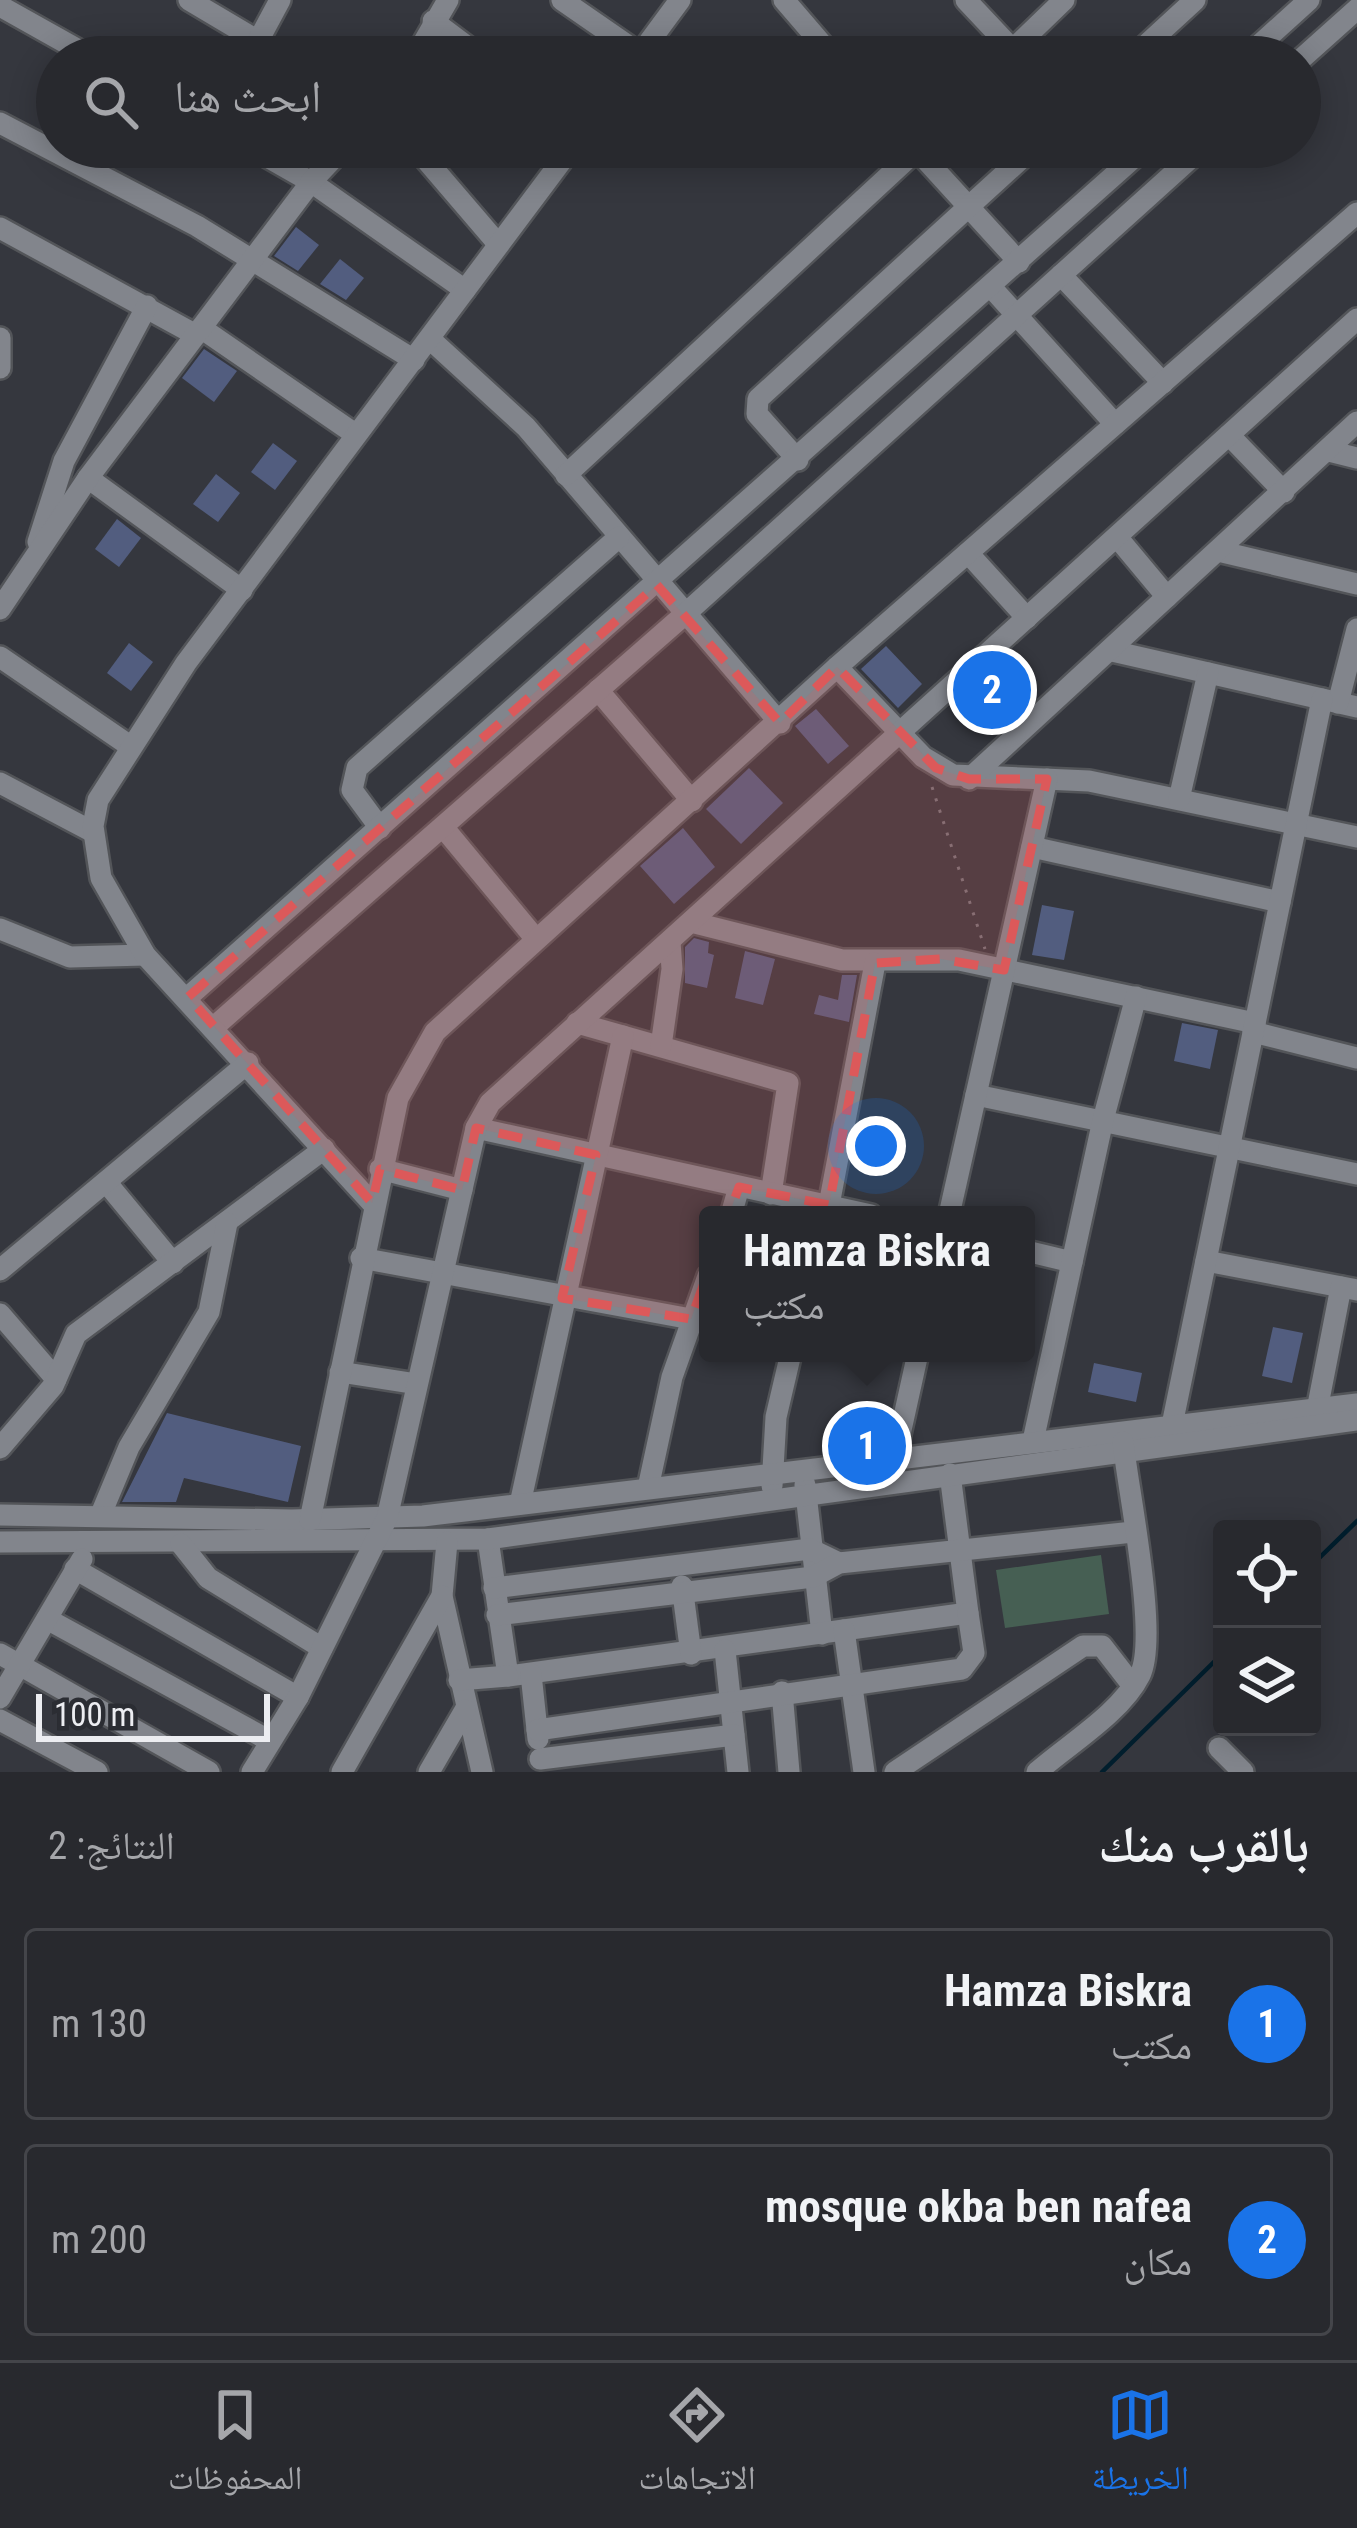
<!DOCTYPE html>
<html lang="ar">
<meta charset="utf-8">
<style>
body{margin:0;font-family:"Roboto Condensed","Noto Naskh Arabic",sans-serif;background:#34353a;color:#f1f3f6;direction:rtl}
.controls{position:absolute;right:36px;bottom:36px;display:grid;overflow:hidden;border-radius:12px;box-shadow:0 6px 30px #0003}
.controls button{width:108px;height:108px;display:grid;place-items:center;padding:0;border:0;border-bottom:3px solid #44454a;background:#28292e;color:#f1f3f6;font:60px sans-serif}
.scale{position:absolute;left:36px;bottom:30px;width:234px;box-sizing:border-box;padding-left:12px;border:6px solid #ecedf1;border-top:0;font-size:33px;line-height:42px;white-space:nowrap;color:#ecedf1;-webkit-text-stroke:9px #2b2d33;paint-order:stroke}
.you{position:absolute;left:876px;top:1146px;width:42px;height:42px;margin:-30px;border:9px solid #fff;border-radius:50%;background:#1a73e8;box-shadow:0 0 0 18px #1a73e833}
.badge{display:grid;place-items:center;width:78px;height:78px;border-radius:50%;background:#1a73e8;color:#fff;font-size:39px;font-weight:700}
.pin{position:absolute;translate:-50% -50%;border:6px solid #fff;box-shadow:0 3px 12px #0006}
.popup{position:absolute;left:699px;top:1206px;width:336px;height:156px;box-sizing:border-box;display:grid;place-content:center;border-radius:12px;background:#28292e;filter:drop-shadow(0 3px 9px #0005);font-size:39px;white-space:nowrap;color:#a5a6aa}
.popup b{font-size:45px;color:#f1f3f6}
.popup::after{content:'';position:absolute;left:50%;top:100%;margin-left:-24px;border:24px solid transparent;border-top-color:#28292e}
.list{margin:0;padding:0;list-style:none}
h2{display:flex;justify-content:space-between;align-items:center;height:156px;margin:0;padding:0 48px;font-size:51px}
h2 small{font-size:39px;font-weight:400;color:#a5a6aa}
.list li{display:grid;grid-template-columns:78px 1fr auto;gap:36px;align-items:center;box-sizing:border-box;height:192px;margin:0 24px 24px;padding:0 24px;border:3px solid #44454a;border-radius:12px}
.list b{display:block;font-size:45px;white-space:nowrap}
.list p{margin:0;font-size:39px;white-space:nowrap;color:#a5a6aa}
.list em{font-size:39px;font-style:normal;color:#a5a6aa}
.icon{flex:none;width:66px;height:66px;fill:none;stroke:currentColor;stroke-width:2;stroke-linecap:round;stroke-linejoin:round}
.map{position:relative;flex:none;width:1357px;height:1772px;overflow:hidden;direction:ltr}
.search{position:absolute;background:#28292e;box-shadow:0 6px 30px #0003;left:36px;right:36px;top:36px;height:132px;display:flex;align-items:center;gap:30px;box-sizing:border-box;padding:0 42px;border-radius:66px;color:#a5a6aa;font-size:45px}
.sheet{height:588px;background:#28292e}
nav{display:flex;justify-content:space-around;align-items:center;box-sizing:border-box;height:168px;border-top:3px solid #44454a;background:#28292e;font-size:33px;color:#a5a6aa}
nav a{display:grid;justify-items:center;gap:6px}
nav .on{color:#1a73e8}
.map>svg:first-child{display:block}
</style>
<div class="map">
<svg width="1357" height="1772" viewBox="0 0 1357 1772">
<rect width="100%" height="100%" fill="#35373e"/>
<polygon fill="#465f53" points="1101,1555 1109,1614 1005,1628 996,1570"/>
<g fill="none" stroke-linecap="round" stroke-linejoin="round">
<g stroke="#011e2d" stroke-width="4.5">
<polyline points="1312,1565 1357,1521"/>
<polyline points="1102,1772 1222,1654"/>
</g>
</g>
<g fill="#525d7f">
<polygon points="296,227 319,245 298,271 274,256"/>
<polygon points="340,259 364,278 346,300 320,284"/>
<polygon points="204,349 237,371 214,402 182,378"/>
<polygon points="273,443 297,461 275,490 251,472"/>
<polygon points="216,474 240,493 218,522 193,504"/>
<polygon points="117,519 141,538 119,567 95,549"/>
<polygon points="129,643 153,662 131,691 107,673"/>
<polygon points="886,646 922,684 898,708 861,669"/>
<polygon points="1006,657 1032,685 985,733 957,701"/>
<polygon points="816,709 849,746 828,764 795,726"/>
<polygon points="749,768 783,803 741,844 706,809"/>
<polygon points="683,828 715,867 674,904 640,866"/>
<polygon points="1042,905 1074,911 1064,960 1032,955"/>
<polygon points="694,938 709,942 708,953 714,955 707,988 685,983 685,947"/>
<polygon points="745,951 775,959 763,1005 735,998"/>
<polygon points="842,975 857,975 849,1022 814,1014 819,995 838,1000"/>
<polygon points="1182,1023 1218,1030 1210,1069 1174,1061"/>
<polygon points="1273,1327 1303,1333 1292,1383 1262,1376"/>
<polygon points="1094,1363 1142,1373 1136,1402 1088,1392"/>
<polygon points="167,1413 301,1446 288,1502 184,1478 176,1502 122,1502"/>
</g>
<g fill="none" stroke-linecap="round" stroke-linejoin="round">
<g stroke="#535559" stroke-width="26">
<g id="minor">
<polyline points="189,0 285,57"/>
<polyline points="562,0 640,54"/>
<polyline points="784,0 833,57"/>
<polyline points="966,0 1012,49"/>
<polyline points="0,6 91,57"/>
<polyline points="433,21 481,57"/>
<polyline points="258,41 280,0"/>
<polyline points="415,57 448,0"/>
<polyline points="638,57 680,0"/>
<polyline points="1005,57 1064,0"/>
<polyline points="1133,57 1195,0"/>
<polyline points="1246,57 1309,0"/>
<polyline points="1300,60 1357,9"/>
<polyline points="0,123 197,226 414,360"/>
<polyline points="250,147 311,182 465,290"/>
<polyline points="415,147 498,244"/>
<polyline points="914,147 1019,262"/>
<polyline points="0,228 196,335"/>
<polyline points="1061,275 1163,383"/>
<polyline points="991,287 1115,424"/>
<polyline points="201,328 355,434"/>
<polyline points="0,338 0,368"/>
<polyline points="431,340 526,427 780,723"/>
<polyline points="1229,435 1284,492"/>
<polyline points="1329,451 1357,458"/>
<polyline points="798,460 757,414 758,399 1034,147"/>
<polyline points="566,475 920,147"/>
<polyline points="88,478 242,590"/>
<polyline points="1117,537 1167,597"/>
<polyline points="38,542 64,461 147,306"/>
<polyline points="1218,551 1357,584"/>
<polyline points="968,553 1027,618"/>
<polyline points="0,609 88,478 311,182 344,147"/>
<polyline points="1112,651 1357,707"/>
<polyline points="0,657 130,746"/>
<polyline points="837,667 923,757 953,775 1089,781 1357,837"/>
<polyline points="598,690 692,801"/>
<polyline points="1338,703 1357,629"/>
<polyline points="969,779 1357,422"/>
<polyline points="0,783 93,832"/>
<polyline points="1179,799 1208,673"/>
<polyline points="443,827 535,938"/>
<polyline points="380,828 352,790 357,768 619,537"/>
<polyline points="1032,847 1280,902"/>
<polyline points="691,922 842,960 959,960 1255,1023"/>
<polyline points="0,929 70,957 145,955"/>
<polyline points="188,997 1146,147"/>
<polyline points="577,1023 788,1083 771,1194"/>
<polyline points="215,1026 684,615 1203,147"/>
<polyline points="1253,1032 1357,1058"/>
<polyline points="661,1046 672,969 670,942"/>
<polyline points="976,1095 1357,1174"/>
<polyline points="476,1128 871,1215"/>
<polyline points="380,1169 462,1190"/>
<polyline points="106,1182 173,1263"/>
<polyline points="372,1203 145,955 101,878 93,826 98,800 186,663 572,147"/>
<polyline points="829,1205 875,963"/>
<polyline points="731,1215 739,1187"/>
<polyline points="949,1215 1047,779"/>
<polyline points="1026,1251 1072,1262"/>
<polyline points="361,1258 691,1319"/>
<polyline points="1206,1261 1357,1290"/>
<polyline points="0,1270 248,1063"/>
<polyline points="0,1314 56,1379"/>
<polyline points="340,1372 417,1384"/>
<polyline points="1317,1410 1341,1287"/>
<polyline points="1172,1425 1322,699"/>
<polyline points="1033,1441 1103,1120 1136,997"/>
<polyline points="0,1448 53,1386 76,1334 324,1149"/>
<polyline points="895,1457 918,1353"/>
<polyline points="805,1485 822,1634"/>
<polyline points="772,1486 776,1417 791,1353"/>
<polyline points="648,1488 672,1377 708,1276"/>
<polyline points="520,1504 623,1036"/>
<polyline points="101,1514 129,1447 209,1312 227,1223"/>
<polyline points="0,1515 292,1520 423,1516 1357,1404"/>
<polyline points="310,1520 398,1098 435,1032 837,667 1357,213"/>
<polyline points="488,1539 508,1676 968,1613 950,1474"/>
<polyline points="0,1542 488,1539 1357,1420"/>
<polyline points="447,1542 442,1596 482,1772"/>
<polyline points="181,1544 208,1578 322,1648"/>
<polyline points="75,1569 298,1697"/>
<polyline points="682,1586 691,1654"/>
<polyline points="494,1588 810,1549 839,1563"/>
<polyline points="497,1615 813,1577 839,1563 1133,1532"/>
<polyline points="47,1619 270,1741"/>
<polyline points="844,1630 864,1772"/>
<polyline points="725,1650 738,1772"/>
<polyline points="0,1654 209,1772"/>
<polyline points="531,1674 538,1739"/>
<polyline points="459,1680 508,1676"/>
<polyline points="782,1692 789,1772"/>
<polyline points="0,1698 82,1559"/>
<polyline points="0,1720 97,1772"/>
<polyline points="537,1730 962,1669 974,1653 968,1613"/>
<polyline points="1219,1748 1243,1772"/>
<polyline points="540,1759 734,1735"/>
<polyline points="252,1772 298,1697 387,1518 476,1128 490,1103 1357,319"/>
<polyline points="342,1772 442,1596"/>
<polyline points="429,1772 465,1710"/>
<polyline points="895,1772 1083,1646 1102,1646 1133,1686"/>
<path d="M1037,1772C1069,1744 1121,1713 1140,1675C1159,1637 1128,1490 1123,1442"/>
</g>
</g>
<polyline stroke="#73747a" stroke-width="3" stroke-dasharray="3 9" stroke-linecap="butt" points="932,787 985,949"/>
<use href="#minor" stroke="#82858c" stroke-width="21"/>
</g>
<path fill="#dc595a" fill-opacity="0.2" stroke="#dc595a" stroke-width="9" stroke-dasharray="24 15" stroke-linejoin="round" d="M657,585L780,723L837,667L936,768L969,779H1047L1004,970L941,959L875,963L829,1205L739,1187L691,1319L562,1298L596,1155L476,1128L462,1190L380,1169L372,1203L188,997Z"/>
</svg>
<div class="controls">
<button><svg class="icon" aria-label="locate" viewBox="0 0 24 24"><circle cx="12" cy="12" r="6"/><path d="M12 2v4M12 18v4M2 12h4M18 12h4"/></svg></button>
<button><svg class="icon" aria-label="layers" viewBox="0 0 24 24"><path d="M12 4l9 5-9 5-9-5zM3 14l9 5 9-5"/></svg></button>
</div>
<div class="scale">100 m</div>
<div class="you"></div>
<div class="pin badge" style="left:867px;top:1446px">1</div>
<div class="popup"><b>Hamza Biskra</b>مكتب</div>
<div class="pin badge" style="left:992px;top:690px">2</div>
<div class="search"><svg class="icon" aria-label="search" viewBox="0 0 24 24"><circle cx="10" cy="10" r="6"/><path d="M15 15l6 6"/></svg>ابحث هنا</div>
</div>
<section class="sheet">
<h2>بالقرب منك<small>النتائج: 2</small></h2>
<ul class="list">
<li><span class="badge">1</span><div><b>Hamza Biskra</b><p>مكتب</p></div><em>130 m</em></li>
<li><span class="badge">2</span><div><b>mosque okba ben nafea</b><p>مكان</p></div><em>200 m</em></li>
</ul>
</section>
<nav>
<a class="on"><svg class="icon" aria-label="map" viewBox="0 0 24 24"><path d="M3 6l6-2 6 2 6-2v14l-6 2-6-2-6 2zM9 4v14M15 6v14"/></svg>الخريطة</a>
<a><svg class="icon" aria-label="directions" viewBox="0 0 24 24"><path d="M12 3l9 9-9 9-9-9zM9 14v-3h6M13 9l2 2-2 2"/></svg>الاتجاهات</a>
<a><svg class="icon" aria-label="saved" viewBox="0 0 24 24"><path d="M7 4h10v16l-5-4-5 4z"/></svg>المحفوظات</a>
</nav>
